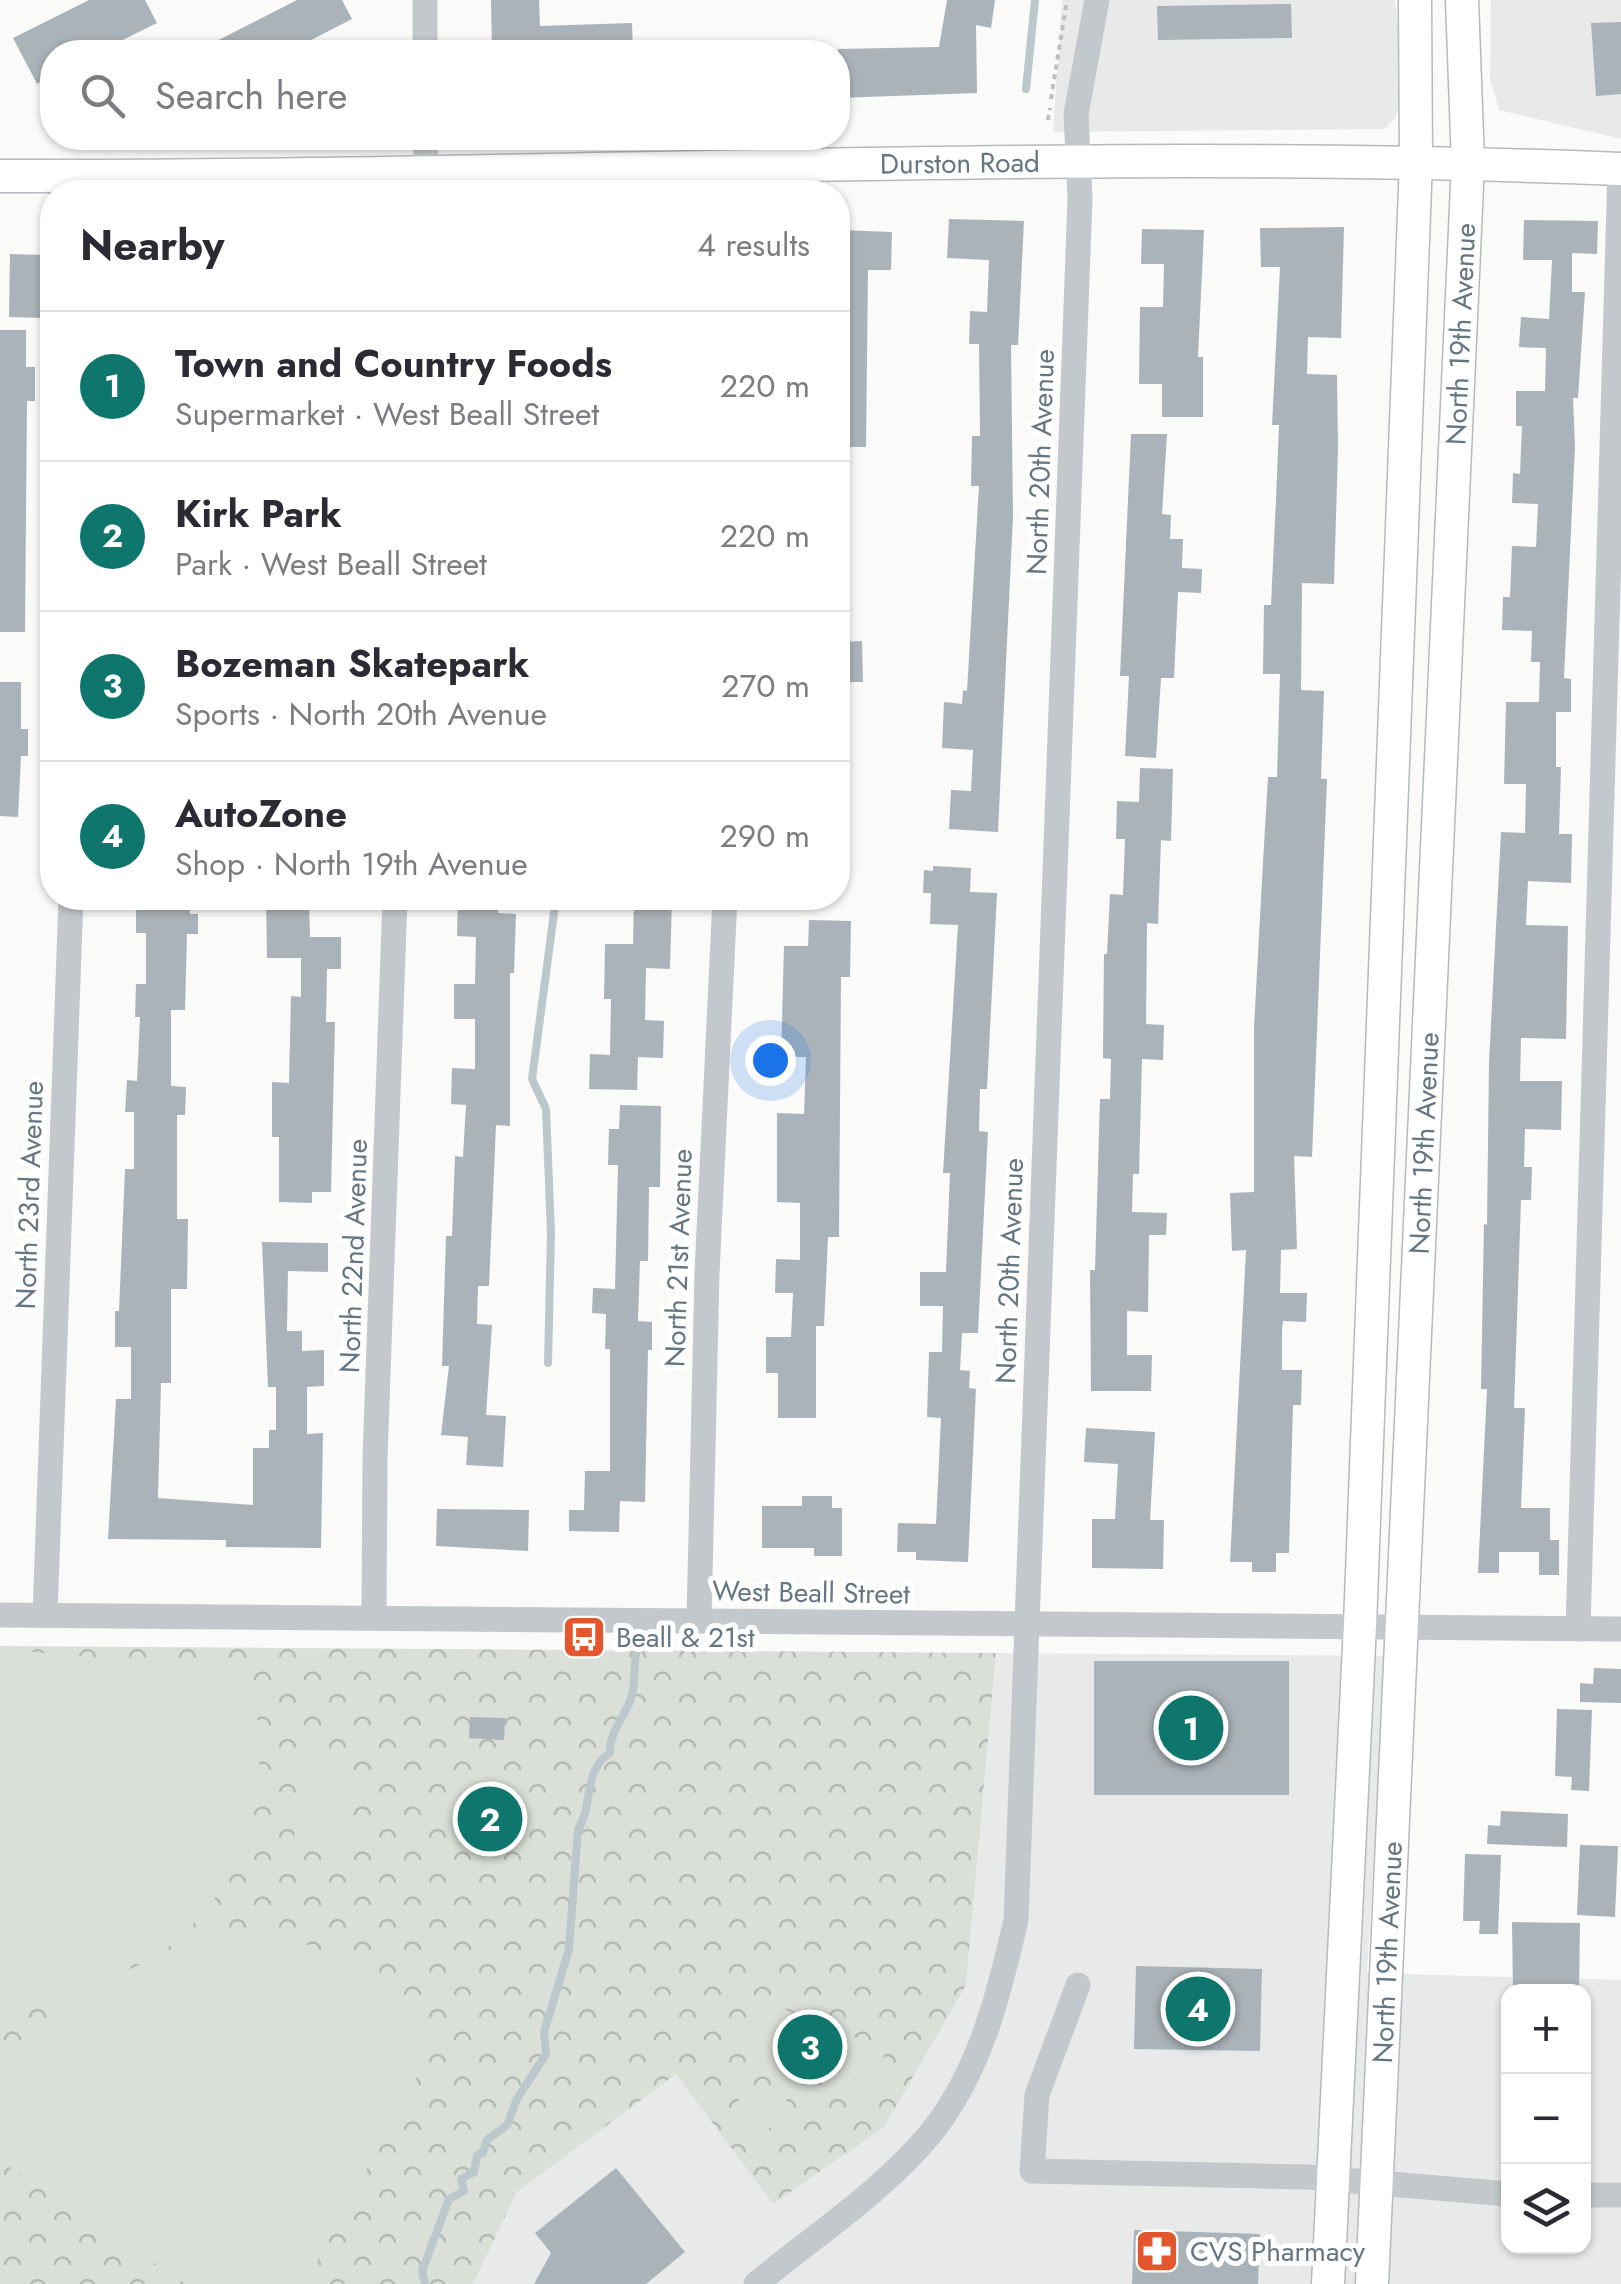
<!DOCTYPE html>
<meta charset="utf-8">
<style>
body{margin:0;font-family:Jost,sans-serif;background:#f7f7f7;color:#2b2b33}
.controls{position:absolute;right:30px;bottom:30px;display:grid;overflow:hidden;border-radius:20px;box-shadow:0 2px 8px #0004}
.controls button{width:90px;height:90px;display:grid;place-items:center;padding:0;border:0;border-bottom:2px solid #e1e1e2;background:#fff;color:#2b2b33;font:50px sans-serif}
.you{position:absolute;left:770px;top:1060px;width:35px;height:35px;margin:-25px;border:8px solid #fff;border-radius:50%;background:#1a73e8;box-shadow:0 0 0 15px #1a73e833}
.badge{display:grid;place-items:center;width:65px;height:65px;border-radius:50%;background:#0f766e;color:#fff;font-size:32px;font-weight:700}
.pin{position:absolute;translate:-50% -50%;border:5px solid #fff;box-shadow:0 2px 10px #0006}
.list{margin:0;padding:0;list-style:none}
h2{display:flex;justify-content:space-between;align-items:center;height:130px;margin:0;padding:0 40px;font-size:42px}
h2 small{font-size:32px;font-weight:400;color:#7c7c81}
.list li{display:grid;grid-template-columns:65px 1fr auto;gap:30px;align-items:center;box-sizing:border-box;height:150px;padding:0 40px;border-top:2px solid #e1e1e2}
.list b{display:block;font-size:38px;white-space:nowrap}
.list p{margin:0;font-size:32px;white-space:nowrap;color:#7c7c81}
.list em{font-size:32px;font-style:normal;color:#7c7c81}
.icon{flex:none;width:55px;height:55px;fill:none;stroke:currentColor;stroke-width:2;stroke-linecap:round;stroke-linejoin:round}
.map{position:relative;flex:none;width:1621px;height:2284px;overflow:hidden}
.search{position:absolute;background:#fff;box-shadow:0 2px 8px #0004;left:40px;top:40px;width:810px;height:110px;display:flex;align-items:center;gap:25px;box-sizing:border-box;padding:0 35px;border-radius:40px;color:#7c7c81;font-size:38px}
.panel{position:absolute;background:#fff;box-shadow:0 2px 8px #0004;left:40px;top:180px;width:810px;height:730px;border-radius:40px}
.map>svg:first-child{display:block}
</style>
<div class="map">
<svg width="1621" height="2284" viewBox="0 0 1621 2284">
<defs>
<pattern id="park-crowns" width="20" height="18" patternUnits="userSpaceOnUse" patternTransform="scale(2.5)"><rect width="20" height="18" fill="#dadfd7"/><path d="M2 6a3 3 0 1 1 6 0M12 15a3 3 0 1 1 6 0" fill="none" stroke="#b4b9b4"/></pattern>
</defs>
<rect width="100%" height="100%" fill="#fafaf8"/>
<g fill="#e8e9e9" fill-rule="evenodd">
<polygon points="1062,0 1395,0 1406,80 1396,117 1385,129 1053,132"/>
<polygon points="1491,0 1621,0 1621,139 1499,110 1490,78"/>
<path d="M996,1653L1386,1656L1367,1973L1621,1980V2284H473L517,2192L676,2073L773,2204L966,1985ZM1508,1992H1584V2246H1508Z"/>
</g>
<polygon fill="url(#park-crowns)" points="0,1646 996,1653 966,1985 884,2127 773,2204 676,2074 517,2192 473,2284 0,2284"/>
<g fill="#dadfd7">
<polygon points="0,1649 247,1671 262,1742 252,1827 224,1887 178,1942 49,2005 0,2011"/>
<polygon points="297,1757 354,1759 351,1850 294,1848"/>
<path d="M285,1936C345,1958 397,1984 442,2030L305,2284H186L0,2161C0,2138 0,2106 2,2084C23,2019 139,1958 201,1940C226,1932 259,1937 285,1936Z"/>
<polygon points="754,1997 886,2050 867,2097 735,2044"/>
<path d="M777,2086L785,2094L788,2106C776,2125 762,2137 742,2144L731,2136C729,2101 741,2090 777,2086Z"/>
</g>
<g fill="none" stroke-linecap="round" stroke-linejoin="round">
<g stroke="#bbc7cb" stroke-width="8">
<polyline points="1026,89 1035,0"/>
<polyline points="548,1363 551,1233 546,1109 532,1079 556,898"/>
<path d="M425,2284L422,2271L449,2199L464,2191L461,2179L474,2172L477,2155L483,2153L487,2140L507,2125L517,2099L546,2054L544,2032L569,1949L578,1829C594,1806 582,1771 610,1753C609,1728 630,1713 633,1690C636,1672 632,1663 639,1641"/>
</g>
</g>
<g fill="#aab3b9">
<polygon points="89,0 145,0 157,23 98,52 52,52 52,76 37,84 13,38"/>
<polygon points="297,0 342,0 352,19 288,52 195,52"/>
<polygon points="491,0 539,0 540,26 632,23 633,52 492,52"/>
<polygon points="947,0 995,0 991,28 976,25 977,93 838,98 838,49 939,47"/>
<polygon points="1291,4 1292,38 1158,40 1157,6"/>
<polygon points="1621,22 1621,94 1596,96 1591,23"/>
<polygon points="949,219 1024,221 1018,345 1011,345 1013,516 998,832 949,829 951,790 971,791 973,750 942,748 944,702 962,704 963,690 967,691 979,486 971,486 972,436 980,436 979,344 969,344 970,311 987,312 989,260 947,258"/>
<polygon points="1524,220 1598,221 1597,254 1572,253 1572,292 1585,292 1578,398 1573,398 1575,446 1564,678 1571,679 1571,712 1556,712 1556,767 1561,767 1559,834 1572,834 1571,883 1528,881 1526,925 1568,926 1566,1039 1521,1038 1520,1081 1562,1081 1561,1130 1525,1129 1524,1167 1532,1167 1531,1200 1521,1200 1514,1408 1525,1408 1521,1508 1550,1508 1550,1540 1559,1540 1559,1575 1539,1575 1539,1552 1499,1552 1499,1573 1478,1573 1487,1389 1481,1389 1484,1224 1487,1225 1489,1062 1501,832 1525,833 1526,784 1504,784 1506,702 1539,702 1540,662 1531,662 1532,631 1502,630 1503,597 1510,597 1512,546 1536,547 1538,504 1512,503 1513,473 1520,474 1522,426 1516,426 1516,391 1545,391 1546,348 1519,347 1521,317 1549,319 1552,260 1523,260"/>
<polygon points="1344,227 1341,338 1308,337 1307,374 1337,375 1338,449 1334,584 1302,583 1301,690 1324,691 1321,779 1327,779 1312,1157 1294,1156 1297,1249 1281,1250 1280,1293 1307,1293 1306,1322 1283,1321 1282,1329 1282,1370 1302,1370 1301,1405 1293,1405 1289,1553 1276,1553 1276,1572 1252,1572 1252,1562 1230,1562 1246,1250 1232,1251 1230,1193 1254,1192 1254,1028 1263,862 1268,777 1277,777 1280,674 1263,674 1264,605 1271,605 1276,499 1279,425 1272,425 1280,267 1261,267 1260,228"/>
<polygon points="1142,229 1204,230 1198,357 1203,357 1203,417 1162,417 1162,384 1139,384 1140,307 1163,307 1164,264 1141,264"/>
<polygon points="838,230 892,232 891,270 868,270 866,447 838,447"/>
<polygon points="10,254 44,255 43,318 9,317"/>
<polygon points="0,330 26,330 26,367 35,367 35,401 27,401 25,632 0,632"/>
<polygon points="1131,434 1167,434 1162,514 1171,515 1170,539 1183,539 1182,568 1202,569 1201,593 1178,592 1174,678 1161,678 1156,758 1125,756 1129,676 1120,676"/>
<polygon points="862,641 863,682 838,682 838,642"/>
<polygon points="0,682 21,682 21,729 28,729 28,756 21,756 18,817 0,816"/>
<polygon points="1140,768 1173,769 1171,841 1161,840 1158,924 1147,923 1146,1024 1164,1025 1163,1060 1142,1059 1139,1174 1133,1174 1132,1212 1167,1213 1166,1235 1149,1235 1148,1312 1127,1311 1127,1355 1152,1355 1151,1391 1091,1391 1090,1270 1095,1270 1100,1099 1110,1099 1111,1059 1103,1058 1104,954 1107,954 1110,894 1123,895 1125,839 1116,839 1117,801 1139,802"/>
<polygon points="933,866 971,868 970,892 997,893 987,1089 980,1089 979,1131 988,1132 978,1333 962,1333 960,1370 970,1371 969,1388 976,1389 968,1562 916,1560 916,1552 897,1552 898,1523 936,1524 941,1418 927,1417 929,1352 942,1352 943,1306 920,1306 920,1272 946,1272 950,1173 943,1173 958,925 930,924 931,893 923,893 924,870 933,871"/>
<polygon points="159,898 190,898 190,914 198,914 198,934 187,934 185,1010 171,1010 171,1086 186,1087 185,1115 177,1115 177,1219 188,1219 187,1289 171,1289 171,1383 161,1383 158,1498 253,1505 253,1448 269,1448 269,1430 276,1430 276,1387 268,1387 262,1242 328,1243 328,1272 288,1271 287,1331 302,1331 302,1351 324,1350 324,1386 307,1387 307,1434 323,1433 321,1548 226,1547 226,1540 108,1539 116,1399 131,1399 131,1347 115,1347 115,1311 119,1311 125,1169 134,1169 134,1112 125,1112 127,1080 137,1081 140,1017 135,1017 136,984 146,984 146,933 136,933 136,906 159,907"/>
<polygon points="266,898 309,898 310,937 341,937 341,969 327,969 326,1022 335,1022 331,1192 312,1192 312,1203 279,1202 279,1137 272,1137 272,1082 289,1083 291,996 301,997 301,958 267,958"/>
<polygon points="458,898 498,898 498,913 516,914 514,973 510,973 510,1126 496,1125 489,1286 478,1286 477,1324 492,1325 486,1415 506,1416 503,1467 466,1465 468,1437 441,1435 449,1366 442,1366 446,1236 452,1236 455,1156 463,1157 466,1105 451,1104 452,1068 475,1069 475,1019 454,1019 454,984 475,984 476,937 457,936"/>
<polygon points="634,898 672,898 670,969 646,968 645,1020 664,1021 663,1058 638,1057 637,1090 589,1089 590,1054 610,1055 611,999 604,999 605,944 633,944"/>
<polygon points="809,920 851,921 850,977 841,977 839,1237 828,1237 824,1326 816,1326 816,1418 778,1418 778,1373 766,1373 766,1337 791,1337 793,1293 775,1293 776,1259 800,1260 800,1203 777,1202 777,1113 804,1114 806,1057 781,1057 784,946 808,946"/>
<polygon points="620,1105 661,1106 660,1187 649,1187 648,1261 640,1261 638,1321 652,1322 652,1350 648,1350 645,1502 620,1501 619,1532 569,1531 569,1510 584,1510 585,1471 610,1471 610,1349 605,1349 606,1314 592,1313 593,1288 615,1289 618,1165 608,1165 609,1129 619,1129"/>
<polygon points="1086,1428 1155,1432 1150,1520 1164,1520 1163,1569 1092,1568 1092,1519 1115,1519 1118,1464 1084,1462"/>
<polygon points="802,1496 832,1496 832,1508 842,1508 842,1556 814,1556 814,1548 762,1548 762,1506 802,1506"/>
<polygon points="437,1509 529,1510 528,1551 436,1546"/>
<rect x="1094" y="1661" width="195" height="134"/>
<polygon points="1594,1668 1621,1669 1621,1703 1580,1702 1580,1683 1593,1684"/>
<polygon points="1557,1709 1592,1710 1589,1791 1571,1790 1572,1777 1555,1776"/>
<polygon points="470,1717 505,1718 504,1740 469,1738"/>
<polygon points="1501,1811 1568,1814 1567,1847 1487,1844 1488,1825 1500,1826"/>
<polygon points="1580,1845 1618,1846 1615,1917 1577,1915"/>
<polygon points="1465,1854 1501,1855 1498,1934 1479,1934 1480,1921 1463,1921"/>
<polygon points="1512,1922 1580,1923 1579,1992 1513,1992"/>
<polygon points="1136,1966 1262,1969 1260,2051 1134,2049"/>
<polygon points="616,2168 685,2252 646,2284 534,2284 551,2253 535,2233"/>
<polygon points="1134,2230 1260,2234 1258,2284 1132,2284"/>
</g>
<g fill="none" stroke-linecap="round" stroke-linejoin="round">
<g stroke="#b5babe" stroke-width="35">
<g id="major">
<path id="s1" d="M0,176C540,178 1081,147 1621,169"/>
<polyline points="1328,2284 1360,1625 1416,161 1415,0"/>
<path id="s2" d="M1372,2284L1468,163L1462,0"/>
</g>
</g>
<g stroke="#bbbfc2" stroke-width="4" stroke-dasharray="5 5" stroke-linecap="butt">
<polyline points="1051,99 1067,0"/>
<polyline points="1048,120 1050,108"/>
</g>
<g stroke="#c3c8cc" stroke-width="25">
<polyline points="425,0 425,52"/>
<polyline points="425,192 426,138"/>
<polyline points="753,192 754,165"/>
<polyline points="0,1615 1621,1629"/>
<polyline points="45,1615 71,898"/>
<polyline points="374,1617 375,1458 395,898"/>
<polyline points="699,1620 707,1273 725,898"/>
<polyline points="1578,1629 1620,169"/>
<polyline points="1078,1985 1037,2095 1032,2171 1308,2177 1508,2194"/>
<polyline points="1584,2195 1621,2195"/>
<path d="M756,2284C815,2235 881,2193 931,2133C980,2072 999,1994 1016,1920L1080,199L1076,114L1097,0"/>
</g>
<use href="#major" stroke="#fff" stroke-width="32"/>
</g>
<defs>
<g id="bus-square" transform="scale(2.25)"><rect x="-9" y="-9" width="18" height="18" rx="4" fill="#e4572e" stroke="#fff"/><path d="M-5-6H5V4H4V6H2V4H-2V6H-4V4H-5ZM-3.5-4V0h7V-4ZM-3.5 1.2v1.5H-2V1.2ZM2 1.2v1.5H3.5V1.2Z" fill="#fff"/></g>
<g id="pharmacy-square" transform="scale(2.25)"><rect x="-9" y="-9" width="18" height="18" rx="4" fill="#e4572e" stroke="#fff"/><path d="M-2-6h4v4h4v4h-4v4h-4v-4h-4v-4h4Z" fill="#fff"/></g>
</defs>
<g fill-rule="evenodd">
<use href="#bus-square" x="584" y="1637"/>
<use href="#pharmacy-square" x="1157" y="2251"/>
</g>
<g text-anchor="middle" stroke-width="10" stroke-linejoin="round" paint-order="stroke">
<g font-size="28" fill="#657683" stroke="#fff">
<text dy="10" stroke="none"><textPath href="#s1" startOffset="960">Durston Road</textPath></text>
<text dy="10" stroke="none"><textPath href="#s2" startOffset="1952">North 19th Avenue</textPath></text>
<text transform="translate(1040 462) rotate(-88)" y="10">North 20th Avenue</text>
<text dy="10" stroke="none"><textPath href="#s2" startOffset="1142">North 19th Avenue</textPath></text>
<text transform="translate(29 1195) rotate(-88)" y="10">North 23rd Avenue</text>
<text transform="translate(353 1256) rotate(-88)" y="10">North 22nd Avenue</text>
<text transform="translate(678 1258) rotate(-88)" y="10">North 21st Avenue</text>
<text transform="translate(1009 1271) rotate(-88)" y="10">North 20th Avenue</text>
<text transform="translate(811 1592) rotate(1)" y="10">West Beall Street</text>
<text dy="10" stroke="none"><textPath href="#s2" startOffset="332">North 19th Avenue</textPath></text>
</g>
<g font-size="28" fill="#657683" stroke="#fff" text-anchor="start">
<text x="616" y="1647">Beall &amp; 21st</text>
<text x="1190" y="2261">CVS Pharmacy</text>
</g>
</g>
</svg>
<div class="controls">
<button>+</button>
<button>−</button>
<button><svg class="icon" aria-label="layers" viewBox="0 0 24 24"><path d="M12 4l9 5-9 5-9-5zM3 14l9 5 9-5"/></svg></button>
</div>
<div class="you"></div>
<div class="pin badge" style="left:1191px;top:1728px">1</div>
<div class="pin badge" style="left:490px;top:1819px">2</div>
<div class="pin badge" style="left:810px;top:2047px">3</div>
<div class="pin badge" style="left:1198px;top:2009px">4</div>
<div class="search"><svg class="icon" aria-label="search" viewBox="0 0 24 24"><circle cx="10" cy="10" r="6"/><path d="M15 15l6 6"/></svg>Search here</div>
<section class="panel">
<h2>Nearby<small>4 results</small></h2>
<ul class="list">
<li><span class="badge">1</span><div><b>Town and Country Foods</b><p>Supermarket · West Beall Street</p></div><em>220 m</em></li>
<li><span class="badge">2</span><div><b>Kirk Park</b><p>Park · West Beall Street</p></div><em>220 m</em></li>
<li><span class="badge">3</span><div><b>Bozeman Skatepark</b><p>Sports · North 20th Avenue</p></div><em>270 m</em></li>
<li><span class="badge">4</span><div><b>AutoZone</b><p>Shop · North 19th Avenue</p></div><em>290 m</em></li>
</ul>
</section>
</div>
